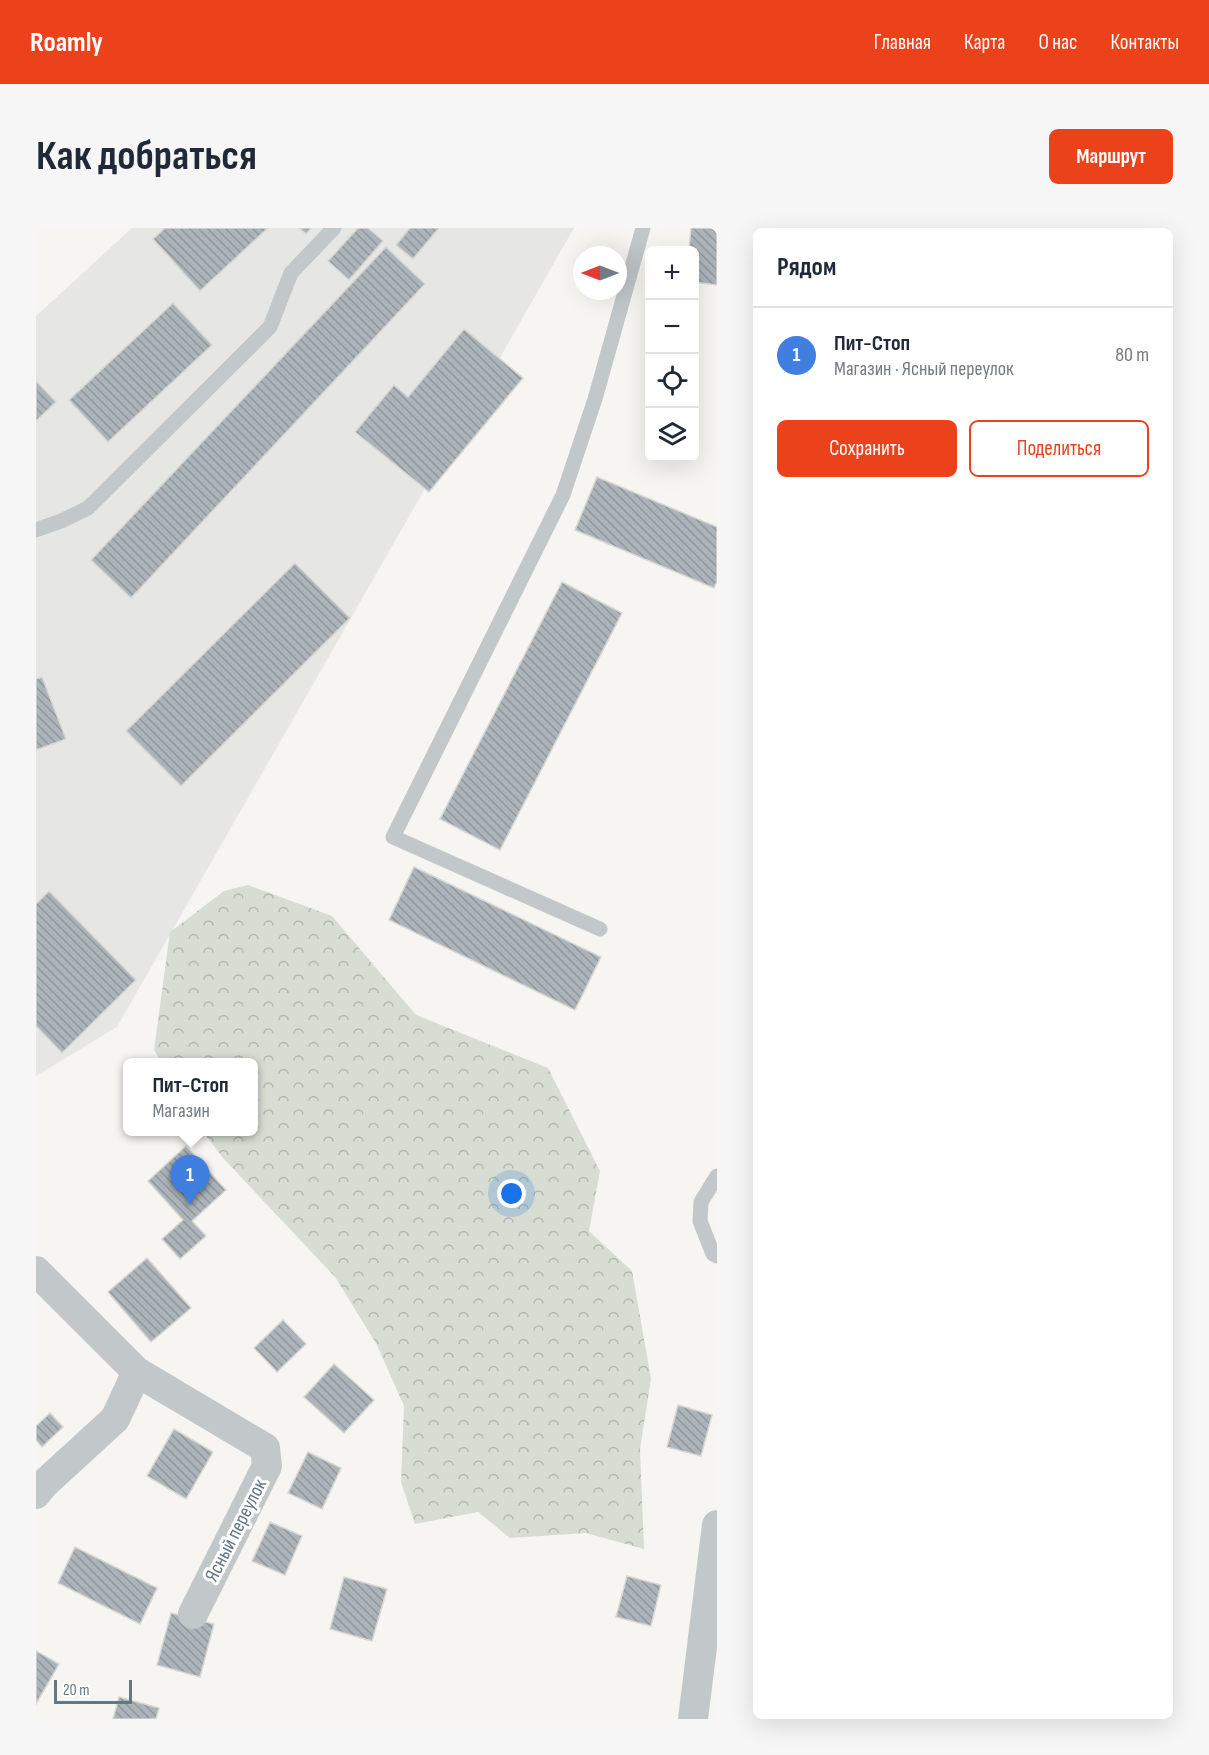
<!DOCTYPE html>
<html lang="ru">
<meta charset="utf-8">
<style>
body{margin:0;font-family:"Sofia Sans Condensed",sans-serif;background:#f6f6f7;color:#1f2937}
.controls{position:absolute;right:18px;top:18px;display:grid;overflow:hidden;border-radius:9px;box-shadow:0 6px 24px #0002}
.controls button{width:54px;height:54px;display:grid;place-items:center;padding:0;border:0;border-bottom:2px solid #e0e1e3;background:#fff;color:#1f2937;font:30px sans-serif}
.compass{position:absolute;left:537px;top:18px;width:54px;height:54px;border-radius:50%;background:#fff;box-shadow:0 6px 24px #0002;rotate:270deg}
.scale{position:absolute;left:18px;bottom:15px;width:78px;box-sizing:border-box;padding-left:6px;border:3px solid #637784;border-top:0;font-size:16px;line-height:21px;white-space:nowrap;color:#637784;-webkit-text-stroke:4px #fff;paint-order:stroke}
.you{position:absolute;left:476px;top:966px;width:21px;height:21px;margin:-15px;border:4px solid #fff;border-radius:50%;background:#1a73e8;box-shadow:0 0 0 9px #1a73e833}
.badge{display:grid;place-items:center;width:39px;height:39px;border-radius:50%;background:#ec421b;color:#fff;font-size:20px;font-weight:700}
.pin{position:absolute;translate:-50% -50px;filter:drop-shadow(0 2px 3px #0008)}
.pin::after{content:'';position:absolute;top:32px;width:21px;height:18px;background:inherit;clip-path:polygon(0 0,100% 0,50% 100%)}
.popup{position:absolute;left:87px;top:830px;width:135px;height:78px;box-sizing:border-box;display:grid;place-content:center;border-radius:9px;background:#fff;filter:drop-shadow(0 2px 4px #0005);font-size:20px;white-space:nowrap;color:#747a83}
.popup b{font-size:22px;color:#1f2937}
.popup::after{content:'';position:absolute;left:50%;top:100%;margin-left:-12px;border:12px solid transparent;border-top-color:#fff}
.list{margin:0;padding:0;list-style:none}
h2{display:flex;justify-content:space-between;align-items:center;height:78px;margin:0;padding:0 24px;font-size:26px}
h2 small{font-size:20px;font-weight:400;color:#747a83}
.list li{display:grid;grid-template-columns:39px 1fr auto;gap:18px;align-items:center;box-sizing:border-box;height:96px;padding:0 24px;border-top:2px solid #e0e1e3}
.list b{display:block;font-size:22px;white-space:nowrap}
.list p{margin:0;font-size:20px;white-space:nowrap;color:#747a83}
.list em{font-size:20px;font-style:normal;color:#747a83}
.actions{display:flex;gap:12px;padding:18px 24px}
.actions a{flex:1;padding:14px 0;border:2px solid #ec421b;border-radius:9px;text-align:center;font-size:21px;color:#ec421b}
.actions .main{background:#ec421b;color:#fff}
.icon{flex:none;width:33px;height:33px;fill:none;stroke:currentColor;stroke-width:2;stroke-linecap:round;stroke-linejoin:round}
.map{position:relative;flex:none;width:681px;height:1491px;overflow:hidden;border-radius:9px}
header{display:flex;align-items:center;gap:36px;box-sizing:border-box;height:84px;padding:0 30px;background:#ec421b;color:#fff}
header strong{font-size:28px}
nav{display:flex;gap:33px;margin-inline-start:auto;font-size:21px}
.intro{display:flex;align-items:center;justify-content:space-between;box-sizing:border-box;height:144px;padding:0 36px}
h1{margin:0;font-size:42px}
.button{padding:15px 27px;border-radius:9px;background:#ec421b;color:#fff;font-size:21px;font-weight:700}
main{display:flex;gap:36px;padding:0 36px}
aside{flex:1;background:#fff;border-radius:9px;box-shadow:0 6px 24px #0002}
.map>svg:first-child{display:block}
</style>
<header>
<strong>Roamly</strong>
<nav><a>Главная</a><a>Карта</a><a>О нас</a><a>Контакты</a></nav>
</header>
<div class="intro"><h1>Как добраться</h1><a class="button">Маршрут</a></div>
<main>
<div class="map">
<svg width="681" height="1491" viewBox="0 0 681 1491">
<defs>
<pattern id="forest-crowns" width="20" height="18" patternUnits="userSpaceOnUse" patternTransform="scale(1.5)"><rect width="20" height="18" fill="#d7ddd2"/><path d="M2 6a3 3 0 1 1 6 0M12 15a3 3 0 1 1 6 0" fill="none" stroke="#b2b8b0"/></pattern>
<pattern id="building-back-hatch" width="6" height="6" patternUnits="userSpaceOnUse" patternTransform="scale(1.5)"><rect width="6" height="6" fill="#acb4b9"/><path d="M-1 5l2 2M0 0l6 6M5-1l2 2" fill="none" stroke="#90979c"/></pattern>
</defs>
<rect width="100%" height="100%" fill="#f6f5f1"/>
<polygon fill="#e6e7e5" points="96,0 538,0 81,799 0,848 0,88"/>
<polygon fill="url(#forest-crowns)" points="212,657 296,688 380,787 512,840 564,943 553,1003 596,1043 615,1151 604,1221 608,1321 550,1305 474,1310 442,1284 379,1296 365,1254 368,1178 341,1117 299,1049 188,931 167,904 217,904 217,834 125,834 118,822 134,704 188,663"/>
<g fill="url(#building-back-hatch)" stroke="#d7d7d4" stroke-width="1.5">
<polygon points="129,0 232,0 164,63 117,11"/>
<polygon points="263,0 275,0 270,6"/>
<polygon points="322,0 332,0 347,13 313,52 292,33"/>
<polygon points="374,0 403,0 377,31 360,17"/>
<polygon points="655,0 681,0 681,57 658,54 658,22 653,22"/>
<polygon points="350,19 389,56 95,370 55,332"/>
<polygon points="137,75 176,117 72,214 33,172"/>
<polygon points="428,101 487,150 393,264 319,204 358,157 372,169"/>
<polygon points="0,153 20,174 0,193"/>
<polygon points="561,249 681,299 681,353 678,360 539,302"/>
<polygon points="259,335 314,390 145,558 90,503"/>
<polygon points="526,354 586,385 464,622 404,591"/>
<polygon points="6,449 30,511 0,522 0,451"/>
<polygon points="378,639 565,729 539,782 353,692"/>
<polygon points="13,663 100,752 26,825 0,798 0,676"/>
<polygon points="150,918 190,962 156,993 170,1008 144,1031 126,1011 147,992 112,953"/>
<polygon points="111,1030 155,1080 115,1114 72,1064"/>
<polygon points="247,1092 270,1116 241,1144 218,1120"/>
<polygon points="298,1136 338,1172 308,1205 268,1169"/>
<polygon points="642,1177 676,1187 665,1228 631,1219"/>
<polygon points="14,1185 27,1199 6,1219 0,1212 0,1198"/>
<polygon points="138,1201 177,1224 150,1271 111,1248"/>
<polygon points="272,1224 305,1240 286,1281 252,1265"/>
<polygon points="234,1294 266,1308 249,1347 216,1333"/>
<polygon points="39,1319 121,1360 104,1396 22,1355"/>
<polygon points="591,1348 625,1357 615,1398 580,1389"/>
<polygon points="308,1349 351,1361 336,1413 294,1401"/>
<polygon points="135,1385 178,1396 164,1449 121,1437"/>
<polygon points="0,1423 23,1436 0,1476"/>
<polygon points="83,1469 123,1480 120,1491 77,1491"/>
</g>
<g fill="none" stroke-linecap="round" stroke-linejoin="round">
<g stroke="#c2c7c9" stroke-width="15">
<polyline points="0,302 25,293 52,280 234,99 255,45 298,0"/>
<polyline points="564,701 357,609 527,267 559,171 607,0"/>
<polyline points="681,948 665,974 664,993 677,1026 681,1028"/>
</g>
<g stroke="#c2c7c9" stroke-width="30">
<polyline points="0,1043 101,1144 79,1191 8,1256 0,1266"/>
<polyline points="101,1144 229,1220 231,1238 157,1386"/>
<polyline points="657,1491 681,1297"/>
</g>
</g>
<g text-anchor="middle" stroke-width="6" stroke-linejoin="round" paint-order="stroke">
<g font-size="20" fill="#637784" stroke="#fff">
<text transform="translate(199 1302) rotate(-63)" y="7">Ясный переулок</text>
</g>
</g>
</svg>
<div class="controls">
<button>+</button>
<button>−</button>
<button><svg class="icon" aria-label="locate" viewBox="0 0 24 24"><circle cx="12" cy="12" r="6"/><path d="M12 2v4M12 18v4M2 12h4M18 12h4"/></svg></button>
<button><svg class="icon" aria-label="layers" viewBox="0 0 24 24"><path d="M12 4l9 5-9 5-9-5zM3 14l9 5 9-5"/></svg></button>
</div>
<svg class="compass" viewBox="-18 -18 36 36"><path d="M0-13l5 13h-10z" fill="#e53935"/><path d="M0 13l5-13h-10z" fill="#747a83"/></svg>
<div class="scale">20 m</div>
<div class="you"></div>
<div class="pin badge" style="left:154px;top:977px;background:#3f7fe0">1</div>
<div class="popup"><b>Пит-Стоп</b>Магазин</div>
</div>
<aside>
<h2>Рядом<small></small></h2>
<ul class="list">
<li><span class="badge" style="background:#3f7fe0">1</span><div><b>Пит-Стоп</b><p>Магазин · Ясный переулок</p></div><em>80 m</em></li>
</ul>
<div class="actions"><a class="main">Сохранить</a><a>Поделиться</a></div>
</aside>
</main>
